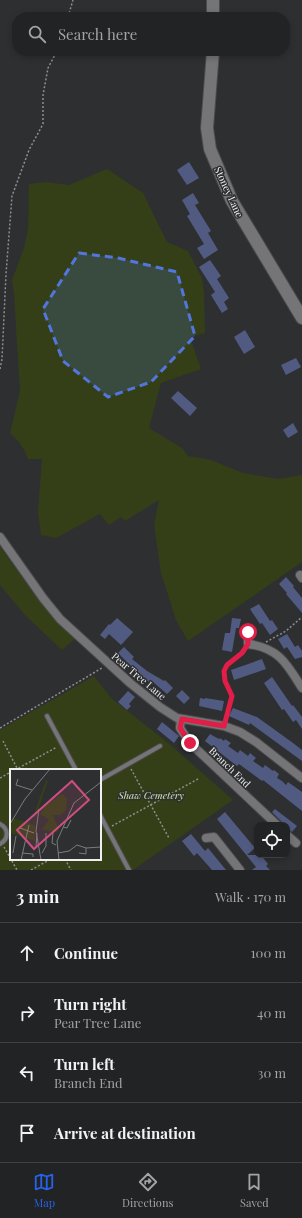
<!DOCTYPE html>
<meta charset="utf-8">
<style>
body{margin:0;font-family:"Playfair Display",serif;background:#2a2b2d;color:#f1f3f6}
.controls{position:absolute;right:12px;bottom:12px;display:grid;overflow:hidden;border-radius:8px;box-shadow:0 2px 6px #0003}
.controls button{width:36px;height:36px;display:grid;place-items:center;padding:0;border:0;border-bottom:1px solid #3f4042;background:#222325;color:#f1f3f6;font:20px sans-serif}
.stop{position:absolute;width:12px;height:12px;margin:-9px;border:3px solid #e11d48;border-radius:50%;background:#fff}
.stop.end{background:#e11d48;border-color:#fff;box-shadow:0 1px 4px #0008}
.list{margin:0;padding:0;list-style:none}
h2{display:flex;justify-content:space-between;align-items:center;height:52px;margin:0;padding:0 16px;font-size:17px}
h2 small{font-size:13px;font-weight:400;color:#a2a4a7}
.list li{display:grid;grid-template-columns:26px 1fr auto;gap:12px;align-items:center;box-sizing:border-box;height:60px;padding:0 16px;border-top:1px solid #3f4042}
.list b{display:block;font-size:15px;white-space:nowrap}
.list p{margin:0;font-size:13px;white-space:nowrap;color:#a2a4a7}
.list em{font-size:13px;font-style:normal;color:#a2a4a7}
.icon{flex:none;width:22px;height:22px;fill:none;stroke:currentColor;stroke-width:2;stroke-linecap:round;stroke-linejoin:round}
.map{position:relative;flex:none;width:302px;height:870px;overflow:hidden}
.search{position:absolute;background:#222325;box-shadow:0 2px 6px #0003;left:12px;right:12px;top:12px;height:44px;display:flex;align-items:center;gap:10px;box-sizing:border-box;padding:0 14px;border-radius:16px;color:#a2a4a7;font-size:15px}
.sheet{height:292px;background:#222325}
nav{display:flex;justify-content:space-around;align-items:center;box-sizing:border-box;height:56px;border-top:1px solid #3f4042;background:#222325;font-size:11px;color:#a2a4a7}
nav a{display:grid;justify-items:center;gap:2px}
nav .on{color:#2563eb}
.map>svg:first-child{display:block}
</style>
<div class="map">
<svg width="302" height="870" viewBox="0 0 302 870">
<rect width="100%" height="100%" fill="#2e2f31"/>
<g fill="#343f18" fill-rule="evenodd">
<path d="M107,169L143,193L167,242L188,251L202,278L204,292L205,333L190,337L201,369L161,383L149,428L182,448L188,456L211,460L243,473L278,479L302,475V562L188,641L176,620L161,573L154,525L159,500L125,521L121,517L109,525L100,514L56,538L41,535L38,512L42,459H28C24,448 19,441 10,433L20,391L14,294L12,280L24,248L28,229L29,184L46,182L69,185Z"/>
<polygon points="0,546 33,593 76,638 62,650 25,615 0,585"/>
<path d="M94,676L111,698L167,742L233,800L133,870H0V730ZM11,770H100V859H11Z"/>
</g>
<g fill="#515b82">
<polygon points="189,162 199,178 187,185 177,170"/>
<polygon points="193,193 199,203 195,205 211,231 208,233 218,250 204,259 197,248 204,244 187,216 190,214 182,200"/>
<polygon points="210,260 221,276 217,279 229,298 224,302 228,309 222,313 211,295 215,292 199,267"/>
<polygon points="245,330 255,347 244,354 234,337"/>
<polygon points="296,358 301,367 286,375 281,365"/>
<polygon points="178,391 197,408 190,416 171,398"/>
<polygon points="293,423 298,432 288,438 283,430"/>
<polygon points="286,577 294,586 293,587 302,598 302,613 286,594 287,593 279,584"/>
<polygon points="259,604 270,621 272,620 278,629 270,635 262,623 260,624 250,609"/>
<polygon points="117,618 133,632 121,645 109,634 105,639 100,635 109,624 110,625"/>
<polygon points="232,618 241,619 239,628 236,628 232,652 222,650 225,633 230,633"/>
<polygon points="287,634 295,647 298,645 302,651 302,657 295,659 287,647 284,649 278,639"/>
<polygon points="124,647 134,657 132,659 147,671 164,681 165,680 173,688 167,694 153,682 152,684 130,669 131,666 118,653"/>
<polygon points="262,659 266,669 234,680 231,670"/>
<polygon points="272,677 292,706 293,705 302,717 302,729 296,720 293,722 284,709 282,710 264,683"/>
<polygon points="182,690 190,698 184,704 176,696"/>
<polygon points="128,691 135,697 129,704 131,706 127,710 118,702"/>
<polygon points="200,698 205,699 205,698 224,701 222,711 199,706"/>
<polygon points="233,708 257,717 293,743 302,750 302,761 250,723 249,725 229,716"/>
<polygon points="162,722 179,736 174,743 157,729"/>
<polygon points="210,734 217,738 220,739 220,738 224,741 225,739 231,743 228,746 238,753 240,750 248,756 250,753 256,758 253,761 263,768 265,765 273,771 274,770 279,774 277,778 282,781 286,785 288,782 302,792 302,811 263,780 262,781 239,764 237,766 205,741"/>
<polygon points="275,809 297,826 292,832 287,828 287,825 282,824 281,821 272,812"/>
<polygon points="225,812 255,848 247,855 261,855 268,864 266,866 270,870 252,870 256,867 217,819"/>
<polygon points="191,834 205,851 208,848 226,870 212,870 197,853 194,856 182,841"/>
</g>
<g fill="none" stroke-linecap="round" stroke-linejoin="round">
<g stroke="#4b4b4d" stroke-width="6">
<g id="lane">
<polyline points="47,716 76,770"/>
<polyline points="100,780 160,746"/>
<polyline points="100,815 129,870"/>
<path d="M0,824C9,829 9,839 0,844"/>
</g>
</g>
<g stroke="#4b4b4d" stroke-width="10">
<g id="street">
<polyline points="0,537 43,598 60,619 130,683 160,707 177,718 224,726 240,732 256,742 302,778"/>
<polyline points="300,575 302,578"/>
<path d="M248,632V644C279,648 287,664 302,688"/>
<polyline points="181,719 180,728 190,743 277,825"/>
<polyline points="287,835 296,843"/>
<polyline points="206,838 214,837 240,870"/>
</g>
</g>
<g stroke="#4b4b4d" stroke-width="14">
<g id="secondary">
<polyline points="213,0 213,17"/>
<polyline points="213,51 207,128 210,149 232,201 302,318"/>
</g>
</g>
<g stroke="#8e8e90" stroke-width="1.5" stroke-dasharray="2 2" stroke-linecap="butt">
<polyline points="68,17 73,0"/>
<polyline points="0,369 2,359 6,274 12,196 29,150 43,124 43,95 48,68 57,51"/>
<polyline points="266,642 286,631 302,617"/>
<path d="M225,718L232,696C227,681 217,673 233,660C237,656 242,654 245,650"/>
<polyline points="0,728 102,668"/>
<polyline points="3,741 18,770"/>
<polyline points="131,769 169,838"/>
<polyline points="15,770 57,747"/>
<polyline points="0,778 11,772"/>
<polyline points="112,826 198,779"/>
<polyline points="4,847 17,870"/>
<polyline points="65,859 71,870"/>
<polyline points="31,870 51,859"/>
</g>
<use href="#lane" stroke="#757578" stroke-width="4"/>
<use href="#street" stroke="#757578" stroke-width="8"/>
<use href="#secondary" stroke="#757578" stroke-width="12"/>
</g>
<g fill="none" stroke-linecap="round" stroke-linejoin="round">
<polyline stroke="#e11d48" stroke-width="5" points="190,743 180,728 182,719 224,726 232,696 225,681 224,671 227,665 242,653 248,644 248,632"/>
</g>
<path fill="#5276de" fill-opacity="0.2" stroke="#5276de" stroke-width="3" stroke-dasharray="8 5" stroke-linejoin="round" d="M79,253L118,258L177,272L195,336L151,382L108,397L63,361L43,309Z"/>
<g text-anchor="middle" stroke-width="3" stroke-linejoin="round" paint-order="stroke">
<g font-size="10" fill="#efeff1" stroke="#2e2f31">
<text transform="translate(229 192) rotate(65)" y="4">Stoney Lane</text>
<text transform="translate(139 676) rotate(40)" y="4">Pear Tree Lane</text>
<text transform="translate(230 767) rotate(44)" y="4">Branch End</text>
</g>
<g font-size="10" font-style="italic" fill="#d1e8a1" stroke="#2e2f31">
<text x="151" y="799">Shaw Cemetery</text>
</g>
</g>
<g transform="translate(10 769)">
<rect width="91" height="91" fill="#2e2f31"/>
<path d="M36,11L38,12L24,53L26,39ZM52,25L57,29L56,41L50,46H43L49,61L47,64L32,60L39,51L30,45L35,37ZM3,49L25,56V72L0,64Z" fill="#343f18"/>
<path fill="none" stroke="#7b7c7e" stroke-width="1" d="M8,10L6,16L22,21M29,40L26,62L31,91M0,55L15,30L40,0M53,58L57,59L61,51M10,59L24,64M43,64L42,74L46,76M26,78L27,64M3,84L6,67M12,84L23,85V88M32,84L36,77V64M48,84L59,82L67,76L76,79L91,78M69,84L76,85V79M11,91L19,56M49,91L47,72L64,34L91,13M51,91H64"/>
<path fill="#cd4e80" fill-opacity="0.15" stroke="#cd4e80" stroke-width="2" d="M62,12L79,31L24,80L7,61Z"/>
<rect width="91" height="91" fill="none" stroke="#efeff1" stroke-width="2"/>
</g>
</svg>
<div class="controls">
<button><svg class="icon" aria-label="locate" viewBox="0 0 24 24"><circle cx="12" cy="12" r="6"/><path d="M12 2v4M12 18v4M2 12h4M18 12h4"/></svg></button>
</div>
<div class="stop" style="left:248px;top:632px"></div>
<div class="stop end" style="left:190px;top:743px"></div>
<div class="search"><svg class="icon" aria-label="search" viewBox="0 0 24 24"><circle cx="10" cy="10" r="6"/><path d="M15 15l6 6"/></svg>Search here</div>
</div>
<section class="sheet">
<h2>3 min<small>Walk · 170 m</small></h2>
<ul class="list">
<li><svg class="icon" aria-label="ahead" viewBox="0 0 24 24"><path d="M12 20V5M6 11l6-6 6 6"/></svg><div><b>Continue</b></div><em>100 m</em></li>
<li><svg class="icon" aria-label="right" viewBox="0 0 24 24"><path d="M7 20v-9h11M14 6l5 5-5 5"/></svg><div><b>Turn right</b><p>Pear Tree Lane</p></div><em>40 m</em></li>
<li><svg class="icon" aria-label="left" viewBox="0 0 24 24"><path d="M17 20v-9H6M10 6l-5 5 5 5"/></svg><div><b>Turn left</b><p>Branch End</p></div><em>30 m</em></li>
<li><svg class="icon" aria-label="arrive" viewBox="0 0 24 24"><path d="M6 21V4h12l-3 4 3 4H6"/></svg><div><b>Arrive at destination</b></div></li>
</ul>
</section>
<nav>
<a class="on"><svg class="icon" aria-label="map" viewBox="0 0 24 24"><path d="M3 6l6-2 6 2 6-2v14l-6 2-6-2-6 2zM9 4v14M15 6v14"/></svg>Map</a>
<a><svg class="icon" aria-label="directions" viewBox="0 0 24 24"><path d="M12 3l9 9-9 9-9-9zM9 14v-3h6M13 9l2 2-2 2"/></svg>Directions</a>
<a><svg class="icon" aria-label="saved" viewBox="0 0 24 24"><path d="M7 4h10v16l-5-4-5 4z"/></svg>Saved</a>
</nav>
